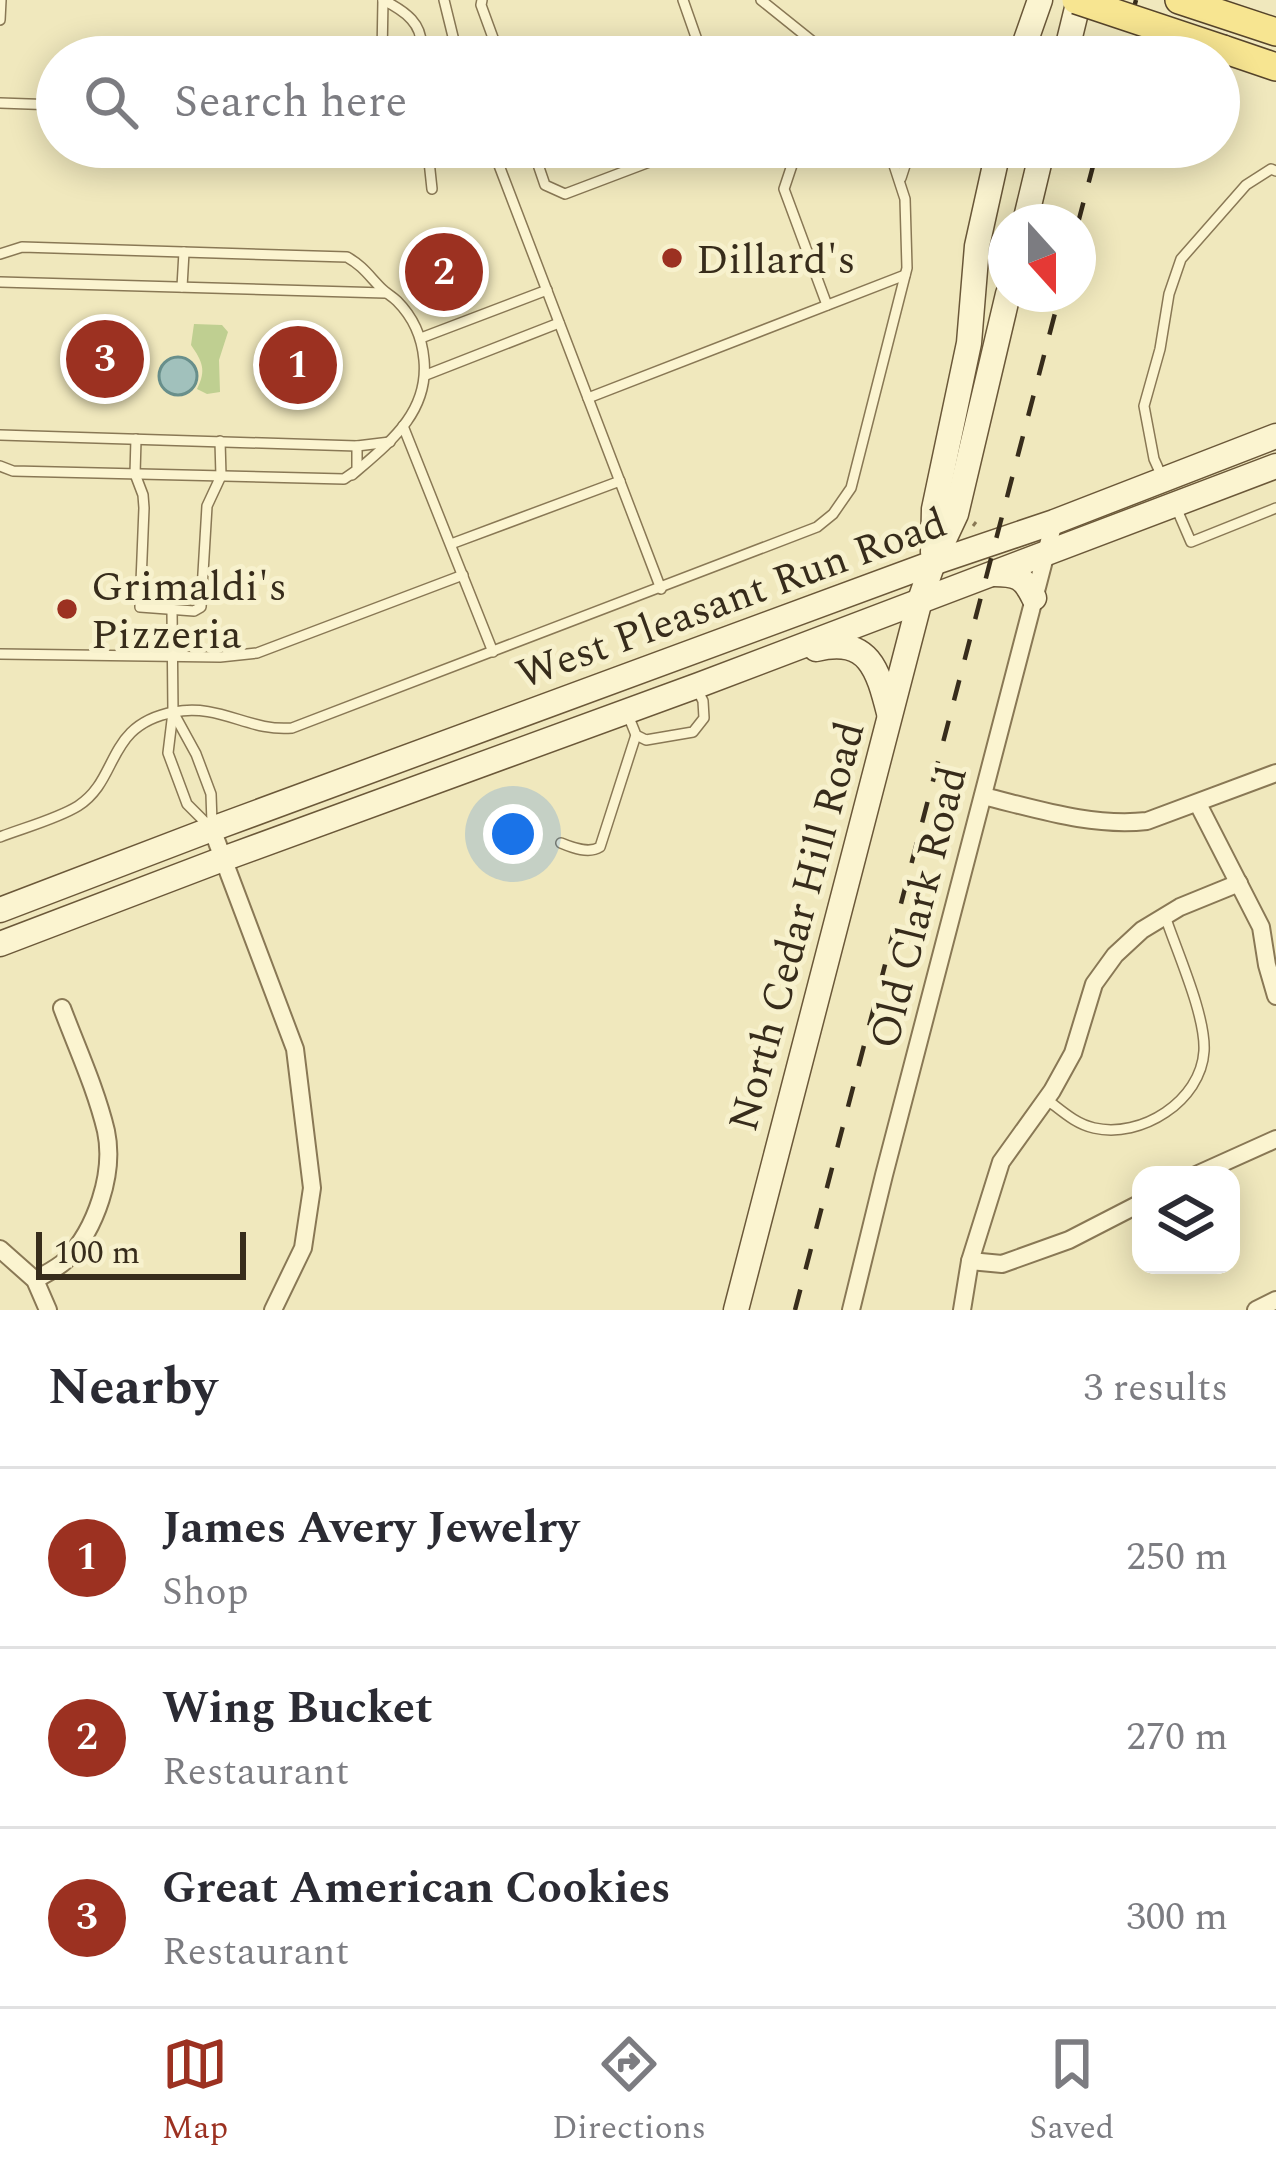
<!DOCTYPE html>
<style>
body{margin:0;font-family:Spectral,serif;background:#f7f7f7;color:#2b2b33}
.controls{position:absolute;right:36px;bottom:36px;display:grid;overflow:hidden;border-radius:24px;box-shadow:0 6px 30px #0003}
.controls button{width:108px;height:108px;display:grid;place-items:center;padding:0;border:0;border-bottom:3px solid #e1e1e2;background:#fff;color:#2b2b33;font:60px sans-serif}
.compass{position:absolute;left:988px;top:204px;width:108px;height:108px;border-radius:50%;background:#fff;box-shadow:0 6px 30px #0003;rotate:159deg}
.scale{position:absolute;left:36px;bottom:30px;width:210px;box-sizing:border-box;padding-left:12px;border:6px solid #372c1b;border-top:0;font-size:33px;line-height:42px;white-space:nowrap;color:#372c1b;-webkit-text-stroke:9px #f7f1cd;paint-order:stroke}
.you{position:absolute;left:513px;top:834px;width:42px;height:42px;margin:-30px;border:9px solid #fff;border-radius:50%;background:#1a73e8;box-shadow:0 0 0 18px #1a73e833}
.badge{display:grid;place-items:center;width:78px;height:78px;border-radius:50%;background:#9c3121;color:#fff;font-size:39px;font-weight:700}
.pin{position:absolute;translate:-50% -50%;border:6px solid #fff;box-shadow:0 3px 12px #0006}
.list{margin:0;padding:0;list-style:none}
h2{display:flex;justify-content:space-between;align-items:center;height:156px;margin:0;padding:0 48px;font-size:51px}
h2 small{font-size:39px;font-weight:400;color:#7c7c81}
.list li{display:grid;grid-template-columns:78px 1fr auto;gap:36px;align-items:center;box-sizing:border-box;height:180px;padding:0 48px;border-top:3px solid #e1e1e2}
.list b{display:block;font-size:45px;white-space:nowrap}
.list p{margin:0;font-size:39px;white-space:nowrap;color:#7c7c81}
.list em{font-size:39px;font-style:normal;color:#7c7c81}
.icon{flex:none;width:66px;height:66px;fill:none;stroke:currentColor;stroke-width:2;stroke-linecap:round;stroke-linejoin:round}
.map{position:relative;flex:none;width:1276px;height:1310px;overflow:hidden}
.search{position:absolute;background:#fff;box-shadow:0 6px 30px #0003;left:36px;right:36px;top:36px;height:132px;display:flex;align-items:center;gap:30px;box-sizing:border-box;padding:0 42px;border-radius:66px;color:#7c7c81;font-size:45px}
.sheet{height:696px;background:#fff}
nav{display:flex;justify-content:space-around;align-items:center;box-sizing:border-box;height:168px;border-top:3px solid #e1e1e2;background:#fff;font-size:33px;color:#7c7c81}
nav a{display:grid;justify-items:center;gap:6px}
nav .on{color:#9c3121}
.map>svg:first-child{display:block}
</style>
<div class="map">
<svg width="1276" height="1310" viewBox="0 0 1276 1310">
<rect width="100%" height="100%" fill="#f0e8bd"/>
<path fill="#bfcf91" d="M194,324L222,325L228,332L219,360L220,392L207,394L197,389C207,370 202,361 191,345Z"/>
<circle fill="#a1c1bc" stroke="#688f8b" stroke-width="3" cx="178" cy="376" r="19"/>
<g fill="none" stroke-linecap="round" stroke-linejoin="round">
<g stroke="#897855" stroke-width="12">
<g id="lane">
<path d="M383,0C405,11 424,24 421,50L397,57"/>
<polyline points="444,0 458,57"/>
<polyline points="482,0 481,5 500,57"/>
<polyline points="683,0 703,57"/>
<polyline points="761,0 832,57"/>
<polyline points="0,20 1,0"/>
<path d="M205,57C235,41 344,54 382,55L383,0"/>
<polyline points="0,103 57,105"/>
<polyline points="431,147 429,161 432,189"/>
<polyline points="492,147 661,589"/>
<polyline points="532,147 545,185 565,194 689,147"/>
<polyline points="798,147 784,189 827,305"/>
<polyline points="901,178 911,147"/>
<path d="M0,254L22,247L347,257C363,266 369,276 382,289C386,293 392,296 397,301C413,317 422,337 424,360C429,413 389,443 352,475"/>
<polyline points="0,282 385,293"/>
<polyline points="182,287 184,252"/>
<polyline points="421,338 547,290"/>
<polyline points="426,375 559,323"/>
<polyline points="588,398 905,275"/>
<polyline points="403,426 493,652"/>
<polyline points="0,435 357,446 390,442"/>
<polyline points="136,439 135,474 143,495 144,508 140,607 194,611 201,607 207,506 221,476 220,441"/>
<polyline points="0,466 13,471 344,479 357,470 357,446"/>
<polyline points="1163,479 1154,459 1144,406 1160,349 1169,294 1181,259 1246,185 1271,169 1276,171"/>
<polyline points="1175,505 1191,542 1276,508"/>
<polyline points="451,544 620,481"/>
<polyline points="172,611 173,712 168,753 187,804 208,825"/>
<polyline points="0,654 220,657 257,653 463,575"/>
<polyline points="173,712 196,754 211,794 212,823"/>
<polyline points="628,715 636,735 646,740 693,732 704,718 703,701 698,691"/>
<path d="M0,837C23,828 57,819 78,806C120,779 105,725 174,712C220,703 249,732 292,728L817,527L833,514L851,488L907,268L905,199L888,147"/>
<path d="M561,843C573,848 589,854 600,847L636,735"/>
<path d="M1046,1099C1061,1110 1075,1124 1094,1128C1141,1139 1201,1101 1204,1051C1206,1016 1177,952 1165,916"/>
</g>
</g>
<g stroke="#897855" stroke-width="20">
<g id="street">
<path d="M983,796C1037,809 1091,827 1147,821L1276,773"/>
<polyline points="1198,804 1261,927 1267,965 1276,996"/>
<polyline points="212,829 295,1049 312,1188 303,1248 273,1310"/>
<polyline points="1196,1175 1276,1139"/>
<polyline points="0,1249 35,1280 48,1310"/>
<polyline points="970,1261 1002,1264 1069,1240 1141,1203"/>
<path d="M35,1280C45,1274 58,1268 66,1260C96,1229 115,1173 106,1131C96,1089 77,1048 62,1008"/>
<polyline points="851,1310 884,1175 1054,522"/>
<polyline points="962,1310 970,1261 1001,1162 1052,1091 1073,1053 1094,984 1115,955 1142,930 1180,907 1239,883"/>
<polyline points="1256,1310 1276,1300"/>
</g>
</g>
<g stroke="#6b5839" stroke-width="27">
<g id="secondary">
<polyline points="1020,57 1040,0"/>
<polyline points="1065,57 1079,0"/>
<polyline points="1025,222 1043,147"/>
<polyline points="933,552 934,509 969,343 977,246 999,147"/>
<path d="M994,574C1017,574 1024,577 1034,598"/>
<path d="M816,649C869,636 878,670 889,713"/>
<polyline points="0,910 212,829 933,563 1054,522 1276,436"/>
<polyline points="0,944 223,859 699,685 1276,466"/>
<polyline points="736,1310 920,600 933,563 956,514 1008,294"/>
</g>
</g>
<g stroke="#56442a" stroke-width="30">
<g id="primary">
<polyline points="1179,0 1276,32"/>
<polyline points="1223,49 1276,67"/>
</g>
</g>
<g stroke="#897855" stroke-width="3" stroke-dasharray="9 6" stroke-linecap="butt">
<polyline points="973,526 976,522"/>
<polyline points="903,540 908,546"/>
</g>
<use href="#lane" stroke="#fbf4d0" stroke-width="9"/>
<use href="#street" stroke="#fbf4d0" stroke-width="16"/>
<use href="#secondary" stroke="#fbf4d0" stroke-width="24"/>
<use href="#primary" stroke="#f7e591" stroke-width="27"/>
<g stroke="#372c1b" stroke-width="4.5" stroke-dasharray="21 21" stroke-linecap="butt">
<polyline points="1121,57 1136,0"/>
<polyline points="1078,223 1098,147"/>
<polyline points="795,1310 1060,294"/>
</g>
<g stroke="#56442a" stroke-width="30" stroke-linecap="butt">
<polyline id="primary-bridge" points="1076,0 1223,49"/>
</g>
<use href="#primary-bridge" stroke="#f7e591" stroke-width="27"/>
</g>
<g fill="#9c3121" stroke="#f7f1cd" stroke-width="4.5">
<circle cx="672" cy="258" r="12"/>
<circle cx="67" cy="609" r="12"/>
</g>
<g text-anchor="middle" stroke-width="10" stroke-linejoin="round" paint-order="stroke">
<g font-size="42" fill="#372c1b" stroke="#f7f1cd" text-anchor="start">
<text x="696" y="273">Dillard's</text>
<text x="91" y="600">Grimaldi's<tspan x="91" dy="48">Pizzeria</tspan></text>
</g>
<g font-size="42" fill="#372c1b" stroke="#f7f1cd">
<text transform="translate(731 597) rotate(-20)" y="15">West Pleasant Run Road</text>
<text transform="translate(917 907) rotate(-76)" y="15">Old Clark Road</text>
<text transform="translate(795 926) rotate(-75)" y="15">North Cedar Hill Road</text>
</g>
</g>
</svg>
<div class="controls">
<button><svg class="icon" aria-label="layers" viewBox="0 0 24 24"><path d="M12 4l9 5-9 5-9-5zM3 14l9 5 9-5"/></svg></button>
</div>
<svg class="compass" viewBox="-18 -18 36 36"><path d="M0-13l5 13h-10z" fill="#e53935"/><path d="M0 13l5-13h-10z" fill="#7c7c81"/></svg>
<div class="scale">100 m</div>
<div class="you"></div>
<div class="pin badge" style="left:298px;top:365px">1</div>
<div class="pin badge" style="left:444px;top:272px">2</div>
<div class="pin badge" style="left:105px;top:359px">3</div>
<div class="search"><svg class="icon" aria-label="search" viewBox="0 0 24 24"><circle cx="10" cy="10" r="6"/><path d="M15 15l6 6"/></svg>Search here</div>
</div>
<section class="sheet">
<h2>Nearby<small>3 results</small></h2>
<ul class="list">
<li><span class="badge">1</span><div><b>James Avery Jewelry</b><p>Shop</p></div><em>250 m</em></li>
<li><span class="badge">2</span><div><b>Wing Bucket</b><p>Restaurant</p></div><em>270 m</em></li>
<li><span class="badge">3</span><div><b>Great American Cookies</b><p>Restaurant</p></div><em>300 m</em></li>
</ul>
</section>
<nav>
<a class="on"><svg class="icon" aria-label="map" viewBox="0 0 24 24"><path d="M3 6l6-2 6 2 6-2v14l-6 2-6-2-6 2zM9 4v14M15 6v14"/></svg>Map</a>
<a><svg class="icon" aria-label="directions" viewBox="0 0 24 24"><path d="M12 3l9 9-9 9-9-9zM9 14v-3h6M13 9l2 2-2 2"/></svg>Directions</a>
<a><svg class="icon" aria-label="saved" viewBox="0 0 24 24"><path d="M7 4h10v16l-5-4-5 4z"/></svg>Saved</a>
</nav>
